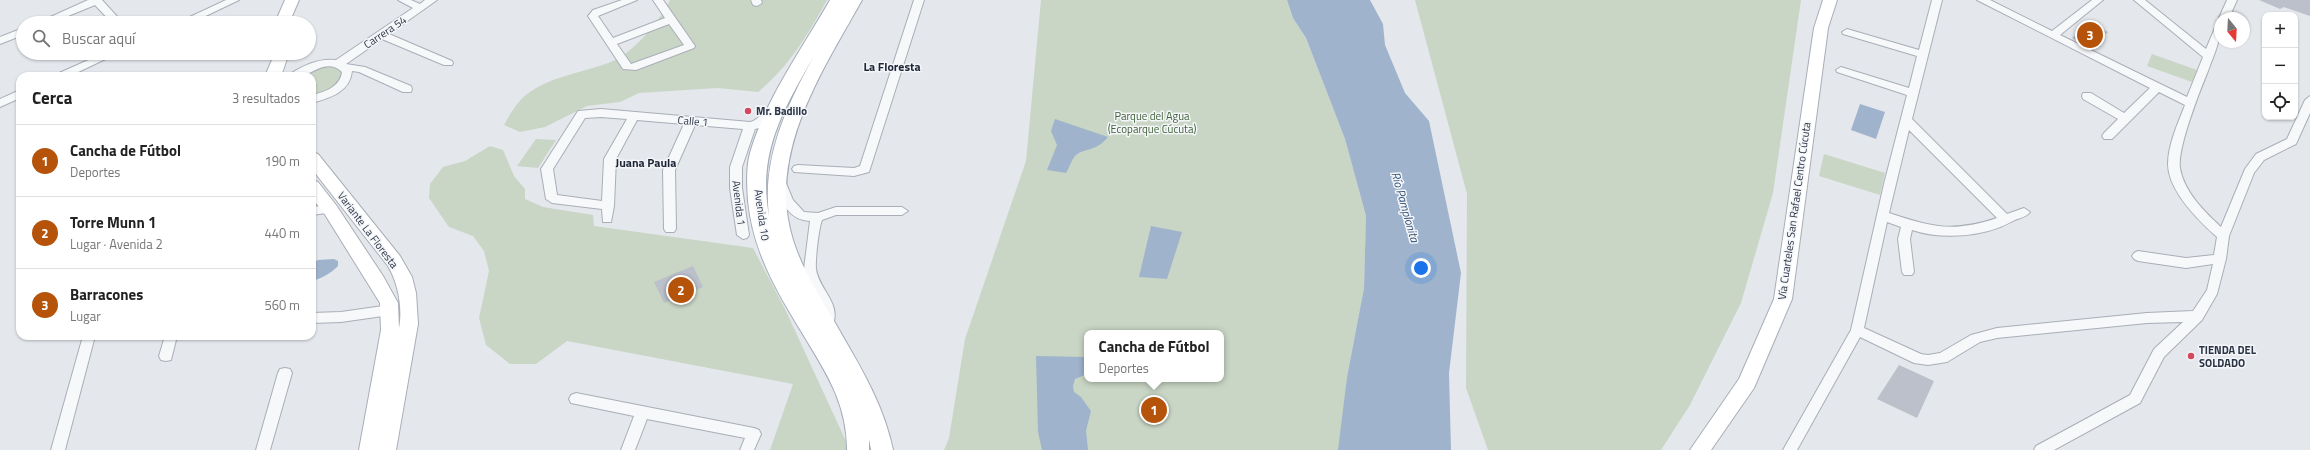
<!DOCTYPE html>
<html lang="es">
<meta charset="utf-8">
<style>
body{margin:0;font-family:"Titillium Web",sans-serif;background:#f6f6f6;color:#222}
.controls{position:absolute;right:12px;top:12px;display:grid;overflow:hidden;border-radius:8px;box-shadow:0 1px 3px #0004}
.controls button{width:36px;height:36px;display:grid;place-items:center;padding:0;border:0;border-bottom:1px solid #e0e0e0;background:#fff;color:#222;font:20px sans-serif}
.compass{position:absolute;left:2214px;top:12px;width:36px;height:36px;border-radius:50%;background:#fff;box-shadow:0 1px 3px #0004;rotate:162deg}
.you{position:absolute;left:1421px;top:268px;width:14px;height:14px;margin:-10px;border:3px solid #fff;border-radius:50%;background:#1a73e8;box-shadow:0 0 0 6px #1a73e833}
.badge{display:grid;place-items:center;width:26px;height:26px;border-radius:50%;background:#b45309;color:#fff;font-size:13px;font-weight:700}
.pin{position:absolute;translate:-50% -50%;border:2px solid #fff;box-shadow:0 1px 4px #0006}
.popup{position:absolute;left:1084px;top:330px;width:140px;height:52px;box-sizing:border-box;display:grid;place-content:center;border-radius:8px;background:#fff;filter:drop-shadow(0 1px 3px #0005);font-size:13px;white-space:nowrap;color:#767676}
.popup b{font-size:15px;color:#222}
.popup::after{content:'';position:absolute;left:50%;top:100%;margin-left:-8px;border:8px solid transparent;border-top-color:#fff}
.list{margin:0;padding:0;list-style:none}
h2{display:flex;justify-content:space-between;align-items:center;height:52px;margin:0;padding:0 16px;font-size:17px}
h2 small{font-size:13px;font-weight:400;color:#767676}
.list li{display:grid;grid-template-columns:26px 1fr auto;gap:12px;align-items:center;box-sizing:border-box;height:72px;padding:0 16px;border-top:1px solid #e0e0e0}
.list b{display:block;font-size:15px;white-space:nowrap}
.list p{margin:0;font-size:13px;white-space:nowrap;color:#767676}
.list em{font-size:13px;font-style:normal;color:#767676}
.icon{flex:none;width:22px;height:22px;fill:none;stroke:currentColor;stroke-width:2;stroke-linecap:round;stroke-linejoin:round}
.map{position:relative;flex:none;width:2310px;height:450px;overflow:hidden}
.search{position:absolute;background:#fff;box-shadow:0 1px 3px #0004;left:16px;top:16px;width:300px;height:44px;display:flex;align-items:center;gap:10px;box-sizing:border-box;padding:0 14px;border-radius:22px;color:#767676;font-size:15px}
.panel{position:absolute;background:#fff;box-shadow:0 1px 3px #0004;left:16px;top:72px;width:300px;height:268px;border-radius:12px}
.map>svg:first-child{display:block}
</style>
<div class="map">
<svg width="2310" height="450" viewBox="0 0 2310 450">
<rect width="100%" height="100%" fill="#e4e7ec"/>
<g fill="#c9d6c5" fill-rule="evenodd">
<path d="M670,0H827C809,33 788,68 758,92L718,88L639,93L620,102L587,106L545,127L520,132L504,125C511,112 520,97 533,90C556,75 587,72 613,61C635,51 659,22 670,0Z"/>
<path d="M1041,0H1287L1293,18L1306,38L1345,139L1366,216L1364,288L1347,377L1339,450H944L949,438L965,339L1026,161ZM1087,333H1221V379H1087Z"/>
<polygon points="1415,0 1801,0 1773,193 1741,303 1690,405 1661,450 1488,450 1466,388 1467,194"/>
<polygon points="2152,54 2197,70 2192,82 2147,66"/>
<polygon points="319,66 336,66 344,73 335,88 312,97 312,76 297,76"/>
<polygon points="536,139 556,140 538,168 517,166"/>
<polygon points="490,146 503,150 514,176 525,189 525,199 543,207 593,215 594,226 753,248 785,309 850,450 770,450 793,384 567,341 536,364 510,364 486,345 479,318 489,271 484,251 473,236 449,227 429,198 430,184 443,167 465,161"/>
<polygon points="1824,154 1885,173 1880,195 1819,176"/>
</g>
<g fill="#9fb4cc">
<polygon points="1287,0 1370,0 1383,24 1385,45 1405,93 1429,121 1461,273 1449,373 1451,450 1338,450 1347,377 1364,288 1366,216 1345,139 1306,38 1293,18"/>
<polygon points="1860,104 1885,112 1876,139 1851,130"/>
<path d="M1055,119L1108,137C1096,152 1083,148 1075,156C1071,161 1069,168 1066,173L1047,170L1057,145L1051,131Z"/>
<polygon points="1151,226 1182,232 1167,279 1139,277"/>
<path d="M334,259L338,261V266C332,272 323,278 315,280L312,278V263L318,260Z"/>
<polygon points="1036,356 1087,357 1087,374 1075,379 1073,386 1074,392 1081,397 1091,411 1086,431 1088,450 1042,450 1038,432"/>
</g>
<g fill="#bbc0ca">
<polygon points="2259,0 2310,0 2310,16 2284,7 2280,9"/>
<polygon points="2090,23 2108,32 2090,48 2072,38"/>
<polygon points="693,266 703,287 664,303 654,282"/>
<polygon points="1899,365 1934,381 1917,418 1877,399"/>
</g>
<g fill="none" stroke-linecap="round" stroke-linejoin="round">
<g stroke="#a9aeb7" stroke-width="2">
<g id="street">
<polygon points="88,0 102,0 123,23 112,23 95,5 51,23 37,23"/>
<polygon points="226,0 239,0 191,23 177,23"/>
<path d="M398,0H411L420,4L425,0H437L389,34L452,61L453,63L452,65H444L382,39L346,64L365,67L411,86L412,89L411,92H403L359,72L352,71C350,92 330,98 312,103V95C325,92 340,87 342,72C328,59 315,72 302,76C298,77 293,76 289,76L290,74C304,65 319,58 336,60L413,8Z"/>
<path d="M622,0H637L598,16L613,38L665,18L653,0H663L695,46L694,48L636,70L623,69L588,16L593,10ZM669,24L684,45L631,64L617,44Z"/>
<polygon points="751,0 761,0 762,3 757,6 753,5"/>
<polygon points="914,0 924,0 869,172 854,176 794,172 792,169 794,166 798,165 854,168 860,166"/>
<path d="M1932,0H1942L1912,119L2007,214L2024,208L2030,212C2026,218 2017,218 2011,222C1984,237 1942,240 1912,230L1910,239L1914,272L1912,275H1904L1902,272L1898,239L1901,227L1887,222L1864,328L1921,354L1928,355L1940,353L1971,335L1997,328L2147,313L2193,311L2207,290L2213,264L2186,268L2138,261L2134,259L2132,256L2134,253L2138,251L2186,258L2214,255L2217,237C2199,221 2168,191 2168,164C2168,145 2178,123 2185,105L2159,92L2112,139H2104L2102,136L2104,133L2118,119L2083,99L2082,96L2083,93H2091L2124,113L2150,88L1977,0H1990L2052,31L2092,0H2103L2060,35L2187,97L2203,57L2134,0H2145L2206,49L2215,28L2220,25C2220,44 2214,54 2208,71C2200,90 2177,149 2180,168C2184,192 2204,211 2221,227L2245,169L2256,154L2287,139L2305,100L2310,96V113L2296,144L2264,160L2254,173L2229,236L2226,259L2217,294L2202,320L2164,357L2140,403L2054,450H2034L2036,446L2130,395L2154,349L2183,322L2147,323L1997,338L1980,342L1947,362L1928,365L1914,363L1860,337L1797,450H1783L1851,330L1884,184L1907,95L1837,72L1836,70L1841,67L1909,88L1917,56L1843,34L1842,32L1847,29L1919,50ZM1909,130L1997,218C1952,233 1932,227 1889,213Z"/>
<polygon points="2227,0 2237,0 2229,18 2220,18 2220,20 2219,18"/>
<polygon points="23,28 23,35 0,44 0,37"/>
<polygon points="104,53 118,53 70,76 56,76 57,74"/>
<polygon points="20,90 20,98 0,107 0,99"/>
<path d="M770,108L776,112L764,127L755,129L742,167V188L749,235L747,238L743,239L737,235L730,188V167L743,129L695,125L675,170L676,229L674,232H666L664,229L663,170L684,124L637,120L616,159L614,206L611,222H603L602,209L552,203L546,199L541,169L578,111L601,109L750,122C760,120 761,111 770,108ZM601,117L627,119L604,159L602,201L557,195L553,169L585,118Z"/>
<path d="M781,180L785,181L793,200L804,212L818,213L836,207H902L908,211L902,215H836L822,220C819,227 815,260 816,269C819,291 844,304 831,329H821L820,325L823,311L804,269L810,221C788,220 782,202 775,184Z"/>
<polygon points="330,205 336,209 334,212 312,215 312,207"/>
<polygon points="390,305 395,307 396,310 395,313 390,315 341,322 312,323 312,313 341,312"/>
<polygon points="83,336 95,336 65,450 51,450"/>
<polygon points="165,336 177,336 171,360 166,361 161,360 159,356"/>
<polygon points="285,368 290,369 292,373 270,450 256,450 278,373 280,369"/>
<polygon points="576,393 754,428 759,430 761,434 754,450 740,450 745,438 647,419 635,450 621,450 634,416 571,403 569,399 571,395"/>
</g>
</g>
<g stroke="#a9aeb7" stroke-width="2">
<g id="secondary">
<polygon points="285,0 299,0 289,23 275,23"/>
<polygon points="1823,0 1837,0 1828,28 1792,299 1754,388 1711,450 1690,450 1739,379 1774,299 1814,28"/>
<polygon points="275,53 289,53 281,76 265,76"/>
<path d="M312,152L318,154L400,256L412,277L416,293L418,324L396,450H359L381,330L380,303L324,213L312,198V180L318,182L336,205L383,276L398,303L399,328C403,308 398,283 388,266L312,169Z"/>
</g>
</g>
<g stroke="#a3abb8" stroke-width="2">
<path id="primary" d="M830,0H846L818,49L846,0H862C822,72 766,154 793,240C802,269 819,295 834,321C858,363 883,402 893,450H871L869,439V450H847C847,402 825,371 801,331C775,289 753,250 748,201C747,185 746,168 750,153C766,98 802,49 830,0ZM815,54C787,105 762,157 769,216C757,151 784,109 815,54Z"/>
</g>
<use href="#street" fill="#f7f8fa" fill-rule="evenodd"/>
<use href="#secondary" fill="#fff" fill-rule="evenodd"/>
<use href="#primary" fill="#fff" fill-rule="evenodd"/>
</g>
<g fill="#d1495b" stroke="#f4f6f9" stroke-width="1.5">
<circle cx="748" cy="111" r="4"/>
<circle cx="2191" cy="356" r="4"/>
</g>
<g text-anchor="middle" stroke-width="3" stroke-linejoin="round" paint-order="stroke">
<g font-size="11" fill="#2b3445" stroke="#f4f6f9">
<text transform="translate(385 32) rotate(-34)" y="4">Carrera 54</text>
<text transform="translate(693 121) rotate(5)" y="4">Calle 1</text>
<text transform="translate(739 203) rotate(83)" y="4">Avenida 1</text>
<text transform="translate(1794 211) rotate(-82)" y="4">Vía Cuarteles San Rafael Centro Cúcuta</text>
<text transform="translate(762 215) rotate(82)" y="4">Avenida 10</text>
<text transform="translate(368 230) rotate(53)" y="4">Variante La Floresta</text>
</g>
<g font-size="11" font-weight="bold" fill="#2b3445" stroke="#f4f6f9" text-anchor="start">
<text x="756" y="115">Mr. Badillo</text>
<text x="2199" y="354">TIENDA DEL<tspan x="2199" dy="13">SOLDADO</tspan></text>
</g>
<g font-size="11" fill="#3f6138" stroke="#f4f6f9">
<text x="1152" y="120">Parque del Agua<tspan x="1152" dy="13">(Ecoparque Cúcuta)</tspan></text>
</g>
<g font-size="12" font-weight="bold" fill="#1d2536" stroke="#f4f6f9">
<text x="892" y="71">La Floresta</text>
<text x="646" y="167">Juana Paula</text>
</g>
<g font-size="12" font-style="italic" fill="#34527a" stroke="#f4f6f9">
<text transform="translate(1405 207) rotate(74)" y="4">Río Pamplonita</text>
</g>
</g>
</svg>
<div class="controls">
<button>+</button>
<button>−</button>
<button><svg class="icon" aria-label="locate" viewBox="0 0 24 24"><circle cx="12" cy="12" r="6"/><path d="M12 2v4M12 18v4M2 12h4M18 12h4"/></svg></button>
</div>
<svg class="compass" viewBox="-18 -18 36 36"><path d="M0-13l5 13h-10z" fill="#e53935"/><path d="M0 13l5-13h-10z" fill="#767676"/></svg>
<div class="you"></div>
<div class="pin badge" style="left:1154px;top:410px">1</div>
<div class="popup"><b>Cancha de Fútbol</b>Deportes</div>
<div class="pin badge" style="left:681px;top:290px">2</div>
<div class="pin badge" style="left:2090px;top:35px">3</div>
<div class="search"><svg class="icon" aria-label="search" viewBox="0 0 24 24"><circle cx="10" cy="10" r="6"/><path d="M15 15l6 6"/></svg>Buscar aquí</div>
<section class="panel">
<h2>Cerca<small>3 resultados</small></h2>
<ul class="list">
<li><span class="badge">1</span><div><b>Cancha de Fútbol</b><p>Deportes</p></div><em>190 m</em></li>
<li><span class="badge">2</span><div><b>Torre Munn 1</b><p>Lugar · Avenida 2</p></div><em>440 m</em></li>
<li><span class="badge">3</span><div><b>Barracones</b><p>Lugar</p></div><em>560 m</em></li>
</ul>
</section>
</div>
